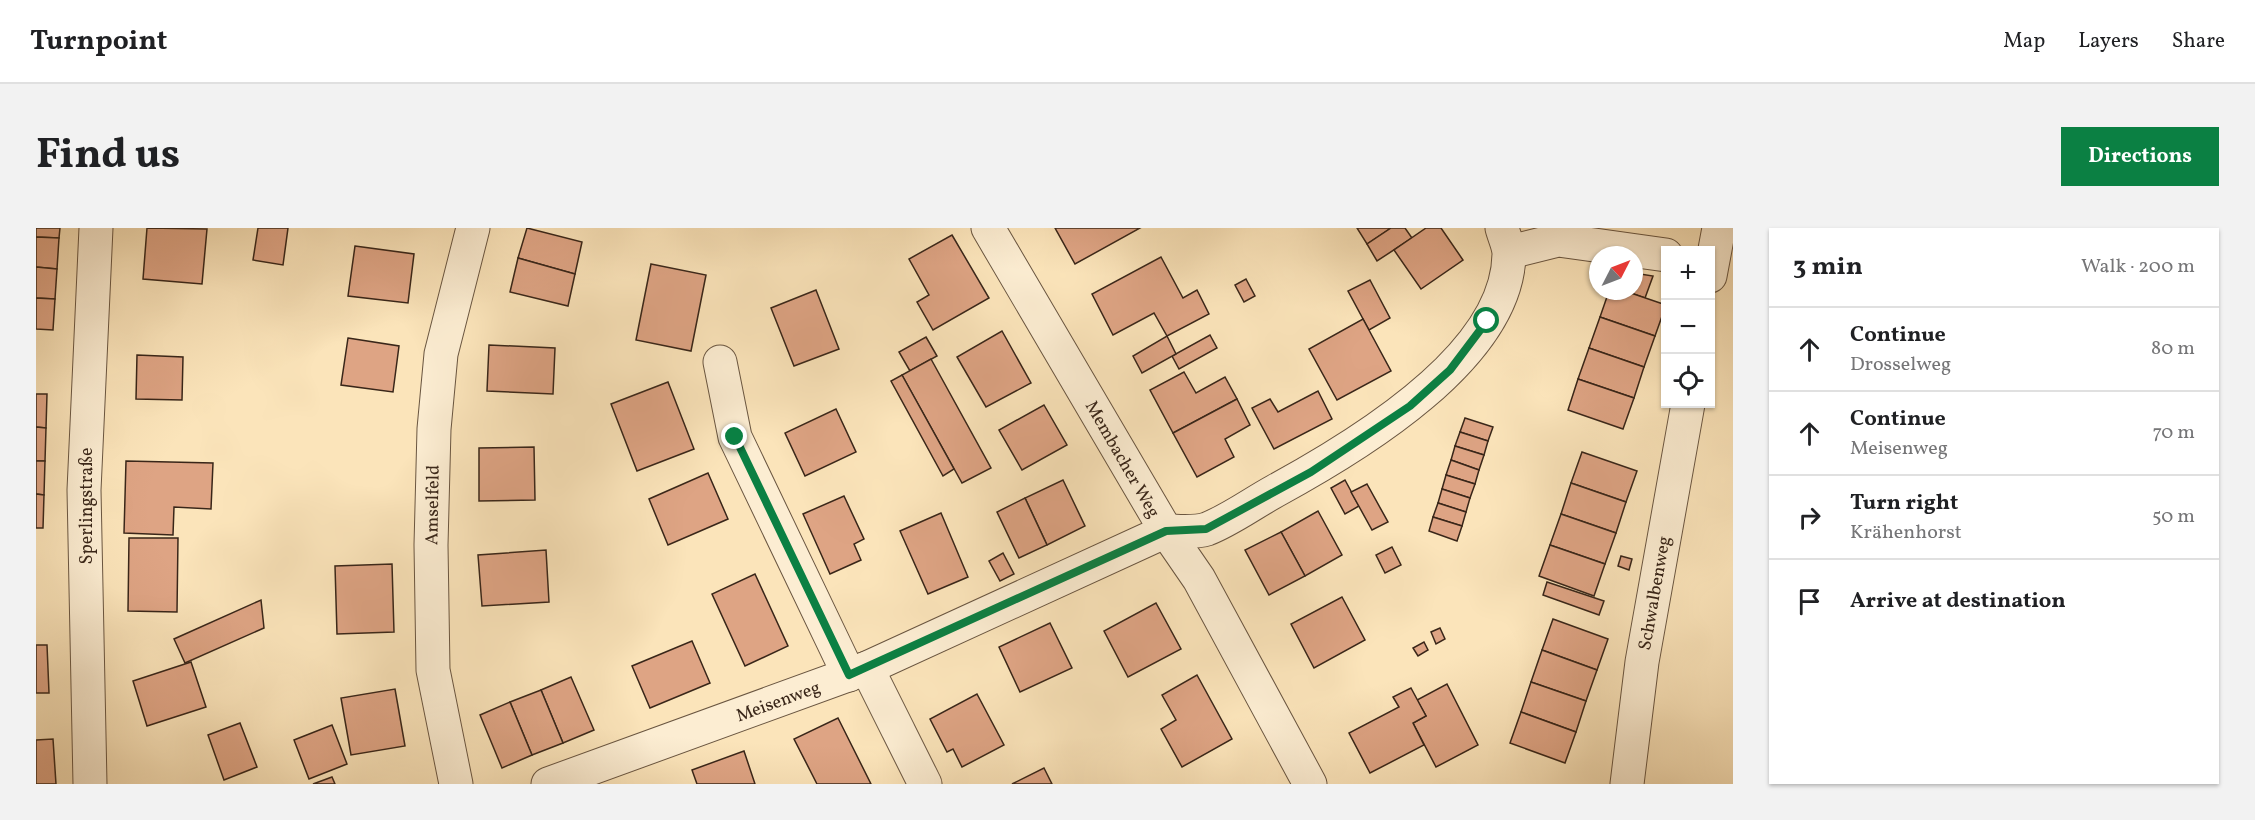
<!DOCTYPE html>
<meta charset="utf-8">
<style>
body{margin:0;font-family:Vollkorn,serif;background:#f2f2f2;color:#202124}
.controls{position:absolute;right:18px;top:18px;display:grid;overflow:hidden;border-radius:0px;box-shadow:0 2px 4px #0004}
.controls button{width:54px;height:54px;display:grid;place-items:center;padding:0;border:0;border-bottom:2px solid #e0e0e0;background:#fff;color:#202124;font:30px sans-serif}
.compass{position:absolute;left:1553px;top:18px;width:54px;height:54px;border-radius:50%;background:#fff;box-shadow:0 2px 4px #0004;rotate:48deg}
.stop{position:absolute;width:18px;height:18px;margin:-14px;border:4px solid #0b8043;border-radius:50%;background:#fff}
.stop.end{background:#0b8043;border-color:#fff;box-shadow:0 2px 6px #0008}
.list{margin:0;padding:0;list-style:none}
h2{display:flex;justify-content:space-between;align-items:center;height:78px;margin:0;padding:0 24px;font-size:26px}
h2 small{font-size:20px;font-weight:400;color:#757577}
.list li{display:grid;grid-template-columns:39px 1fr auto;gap:18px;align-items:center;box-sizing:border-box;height:84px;padding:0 24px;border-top:2px solid #e0e0e0}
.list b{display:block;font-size:22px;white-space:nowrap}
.list p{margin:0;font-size:20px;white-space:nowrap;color:#757577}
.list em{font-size:20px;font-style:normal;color:#757577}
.icon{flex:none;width:33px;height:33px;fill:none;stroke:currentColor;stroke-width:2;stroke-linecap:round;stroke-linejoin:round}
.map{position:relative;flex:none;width:1697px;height:556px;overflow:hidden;border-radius:0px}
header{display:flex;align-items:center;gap:36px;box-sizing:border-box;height:84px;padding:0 30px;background:#fff;border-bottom:2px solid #e0e0e0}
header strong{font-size:28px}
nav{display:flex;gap:33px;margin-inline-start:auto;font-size:21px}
.intro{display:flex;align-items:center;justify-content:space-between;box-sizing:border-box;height:144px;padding:0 36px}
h1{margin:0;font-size:42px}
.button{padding:15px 27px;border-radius:0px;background:#0b8043;color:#fff;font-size:21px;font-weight:700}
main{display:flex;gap:36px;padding:0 36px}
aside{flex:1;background:#fff;border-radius:0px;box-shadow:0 2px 4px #0004}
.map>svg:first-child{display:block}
</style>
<header>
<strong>Turnpoint</strong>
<nav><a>Map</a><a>Layers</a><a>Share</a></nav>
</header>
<div class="intro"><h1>Find us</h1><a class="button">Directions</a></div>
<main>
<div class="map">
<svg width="1697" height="556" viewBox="0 0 1697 556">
<rect width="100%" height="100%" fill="#fbe4ba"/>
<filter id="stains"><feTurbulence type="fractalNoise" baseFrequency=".00333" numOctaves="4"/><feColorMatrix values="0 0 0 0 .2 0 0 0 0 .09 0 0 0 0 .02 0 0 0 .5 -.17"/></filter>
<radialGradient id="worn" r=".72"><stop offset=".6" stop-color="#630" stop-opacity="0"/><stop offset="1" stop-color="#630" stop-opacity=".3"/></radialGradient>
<g fill="#dea484" stroke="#392619" stroke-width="1.5">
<polygon points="0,0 24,0 23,10 0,9"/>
<polygon points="111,0 171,1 166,56 107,51"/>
<polygon points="222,0 252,0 247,37 217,32"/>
<polygon points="491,0 546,14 539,46 482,30"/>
<polygon points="1019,0 1104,0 1039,36"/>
<polygon points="1321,0 1355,0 1331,16"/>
<polygon points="1355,0 1369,0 1376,10 1341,33 1331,16"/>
<polygon points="1390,0 1405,0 1427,32 1385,61 1358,22"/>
<polygon points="916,7 953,70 897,102 881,74 893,67 873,31"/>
<polygon points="0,9 23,10 21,41 0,39"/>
<polygon points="319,18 378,26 372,75 312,68"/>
<polygon points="1125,29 1147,70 1161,62 1173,86 1131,108 1118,85 1077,107 1056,66"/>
<polygon points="482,30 539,46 532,78 474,64"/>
<polygon points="615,36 670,47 655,123 600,112"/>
<polygon points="0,39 21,41 19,71 0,70"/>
<polygon points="1598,45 1617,48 1609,70 1589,63 1598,63"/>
<polygon points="1210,51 1219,68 1208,74 1199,57"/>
<polygon points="1334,52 1354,90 1333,102 1312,63"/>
<polygon points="780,62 803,121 758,138 735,80"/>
<polygon points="1573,63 1589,63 1630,77 1619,108 1564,89"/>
<polygon points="0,70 19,71 17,102 0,101"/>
<polygon points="1564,89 1619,108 1608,139 1553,120"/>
<polygon points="1327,91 1355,143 1301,172 1273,121"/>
<polygon points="966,103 995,155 950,179 921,129"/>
<polygon points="1174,107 1181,120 1143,141 1136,128"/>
<polygon points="1131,108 1140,126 1106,145 1097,128"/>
<polygon points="890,109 901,128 874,143 863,124"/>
<polygon points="312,110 363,118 357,164 305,157"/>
<polygon points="453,117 519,120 517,166 451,163"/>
<polygon points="1553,120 1608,139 1598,170 1542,151"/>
<polygon points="101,127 147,129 146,172 100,171"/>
<polygon points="895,131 955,240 926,255 866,147"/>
<polygon points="1148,144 1160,165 1189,149 1201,171 1137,205 1114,162"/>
<polygon points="866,147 918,241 907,248 855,153"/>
<polygon points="1542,151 1598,170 1587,201 1532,182"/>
<polygon points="632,154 658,221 601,243 575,176"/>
<polygon points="1282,163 1296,191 1238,221 1216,180 1234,171 1242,184"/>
<polygon points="0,166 11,166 10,200 0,199"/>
<polygon points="1201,171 1214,197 1189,211 1198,229 1161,249 1137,205"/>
<polygon points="1008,177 1031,217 986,242 963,202"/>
<polygon points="800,181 820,224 769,248 749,205"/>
<polygon points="1429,190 1457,199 1452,213 1424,204"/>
<polygon points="0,199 10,200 9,233 0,233"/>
<polygon points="1424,204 1452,213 1448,227 1419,218"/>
<polygon points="1419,218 1448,227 1443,242 1415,232"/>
<polygon points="498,219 499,272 443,273 443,220"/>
<polygon points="1546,224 1601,243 1590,274 1535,255"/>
<polygon points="1415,232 1443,242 1439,256 1410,247"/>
<polygon points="0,233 9,233 8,267 0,266"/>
<polygon points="90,233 177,235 175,281 138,279 137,307 88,305"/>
<polygon points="672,245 692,291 632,317 613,271"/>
<polygon points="1410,247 1439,256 1434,270 1406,261"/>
<polygon points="1027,252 1049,298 1011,317 989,270"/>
<polygon points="1309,252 1323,278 1309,286 1295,260"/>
<polygon points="1535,255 1590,274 1580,305 1525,286"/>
<polygon points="1331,256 1352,294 1336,302 1315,264"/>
<polygon points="1406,261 1434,270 1430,284 1402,275"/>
<polygon points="0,266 8,267 7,300 0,300"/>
<polygon points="808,268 828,311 818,316 825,332 794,346 767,286"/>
<polygon points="989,270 1011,317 983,330 961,284"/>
<polygon points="1402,275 1430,284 1426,298 1397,289"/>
<polygon points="1282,283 1306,327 1269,348 1245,304"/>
<polygon points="905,285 932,349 892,366 864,303"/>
<polygon points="1525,286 1580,305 1569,336 1514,317"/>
<polygon points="1397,289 1426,298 1421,313 1393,303"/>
<polygon points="1245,304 1269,348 1233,367 1209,322"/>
<polygon points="93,310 142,310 141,384 92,383"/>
<polygon points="1514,317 1569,336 1558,368 1503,348"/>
<polygon points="1356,319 1365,337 1349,345 1340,327"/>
<polygon points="510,322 513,374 446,378 442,327"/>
<polygon points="967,325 978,346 964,353 953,333"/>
<polygon points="1585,328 1596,331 1593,342 1582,338"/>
<polygon points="356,336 358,404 301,406 299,338"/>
<polygon points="719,346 752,418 709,438 676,366"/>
<polygon points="1511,354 1568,373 1563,387 1507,367"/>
<polygon points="1306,369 1329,412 1278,440 1255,396"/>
<polygon points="225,372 228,400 149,435 138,411"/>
<polygon points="1120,375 1145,421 1092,449 1068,403"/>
<polygon points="1517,391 1572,411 1561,442 1506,422"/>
<polygon points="1014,395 1036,440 984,464 963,419"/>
<polygon points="1404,400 1409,411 1400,416 1395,404"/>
<polygon points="656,413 674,455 614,480 596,438"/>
<polygon points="1388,414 1392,422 1382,428 1377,420"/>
<polygon points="0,417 11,417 13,465 0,465"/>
<polygon points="1506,422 1561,442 1550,473 1495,454"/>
<polygon points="155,434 170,479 111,498 97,453"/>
<polygon points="1161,447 1196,511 1146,539 1125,501 1140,492 1126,467"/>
<polygon points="535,449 558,502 527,515 505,462"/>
<polygon points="1495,454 1550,473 1540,504 1485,484"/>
<polygon points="1411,456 1442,517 1400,539 1377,495 1390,488 1381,472"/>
<polygon points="1375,460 1390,488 1377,495 1388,517 1334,545 1313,505 1363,479 1357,469"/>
<polygon points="359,461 369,518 315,527 305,470"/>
<polygon points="505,462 527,515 496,527 474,474"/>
<polygon points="941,466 968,517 926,539 917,521 911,524 894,491"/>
<polygon points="474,474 496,527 466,540 444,487"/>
<polygon points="1485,484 1540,504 1529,535 1474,515"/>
<polygon points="802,490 835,556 781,556 758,511"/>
<polygon points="204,495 221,539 188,552 172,507"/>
<polygon points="296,497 311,536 273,551 258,512"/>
<polygon points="17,511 20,556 0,556 0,512"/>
<polygon points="708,523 719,556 661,556 656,542"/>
<polygon points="1008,540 1016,556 976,556"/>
<polygon points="296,549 299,556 277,556"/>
</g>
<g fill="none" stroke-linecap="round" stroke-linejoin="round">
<g stroke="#6a5641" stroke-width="35">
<g id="minor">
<polyline points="952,0 1130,303 1163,351 1274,556"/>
<polyline points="1474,24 1522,12 1630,27"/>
<polyline points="1674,48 1683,0"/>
<polyline points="684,134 699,209 813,447"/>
<polyline points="831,440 889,556"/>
<polyline points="54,556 48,262 60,0"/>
<polyline points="420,556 397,442 395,317 398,201 405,126 437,0"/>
<path d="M512,556L831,440L1130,303C1142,303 1159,305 1171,301C1194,292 1217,275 1239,263C1318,220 1472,129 1473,26C1473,18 1468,8 1466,0"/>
<polyline points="1591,556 1606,434 1652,176"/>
</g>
</g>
<use href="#minor" stroke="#fcedd2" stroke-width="33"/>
</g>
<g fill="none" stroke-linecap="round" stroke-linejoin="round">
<polyline stroke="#0b8043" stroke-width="8" points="699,209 813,447 1130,303 1170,301 1275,244 1374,178 1414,142 1451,93"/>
</g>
<g text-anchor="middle" stroke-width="5" stroke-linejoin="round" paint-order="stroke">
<g font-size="18" fill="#392619" stroke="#fcedd2">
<text transform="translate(1087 231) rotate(60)" y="6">Membacher Weg</text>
<text transform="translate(396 277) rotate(-89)" y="6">Amselfeld</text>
<text transform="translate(50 278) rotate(-90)" y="6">Sperlingstraße</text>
<text transform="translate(1618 365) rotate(-80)" y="6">Schwalbenweg</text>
<text transform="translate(742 473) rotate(-20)" y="6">Meisenweg</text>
</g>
</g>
<rect width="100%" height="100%" filter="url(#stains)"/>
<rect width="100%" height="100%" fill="url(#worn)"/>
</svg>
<div class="controls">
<button>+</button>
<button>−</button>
<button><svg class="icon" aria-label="locate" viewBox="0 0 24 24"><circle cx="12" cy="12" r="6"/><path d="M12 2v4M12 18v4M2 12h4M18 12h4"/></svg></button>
</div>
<svg class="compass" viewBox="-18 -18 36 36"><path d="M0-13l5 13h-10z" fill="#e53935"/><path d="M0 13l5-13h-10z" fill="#757577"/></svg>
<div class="stop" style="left:1451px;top:93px"></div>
<div class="stop end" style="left:699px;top:209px"></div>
</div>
<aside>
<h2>3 min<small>Walk · 200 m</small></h2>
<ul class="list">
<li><svg class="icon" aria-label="ahead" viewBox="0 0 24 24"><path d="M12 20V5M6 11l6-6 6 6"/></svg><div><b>Continue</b><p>Drosselweg</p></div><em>80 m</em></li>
<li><svg class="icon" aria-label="ahead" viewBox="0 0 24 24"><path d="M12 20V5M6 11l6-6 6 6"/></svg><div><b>Continue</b><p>Meisenweg</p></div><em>70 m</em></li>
<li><svg class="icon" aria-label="right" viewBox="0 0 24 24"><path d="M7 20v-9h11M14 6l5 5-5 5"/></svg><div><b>Turn right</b><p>Krähenhorst</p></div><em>50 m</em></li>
<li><svg class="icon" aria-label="arrive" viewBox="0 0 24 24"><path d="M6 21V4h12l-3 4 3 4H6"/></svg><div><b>Arrive at destination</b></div></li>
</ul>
</aside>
</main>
